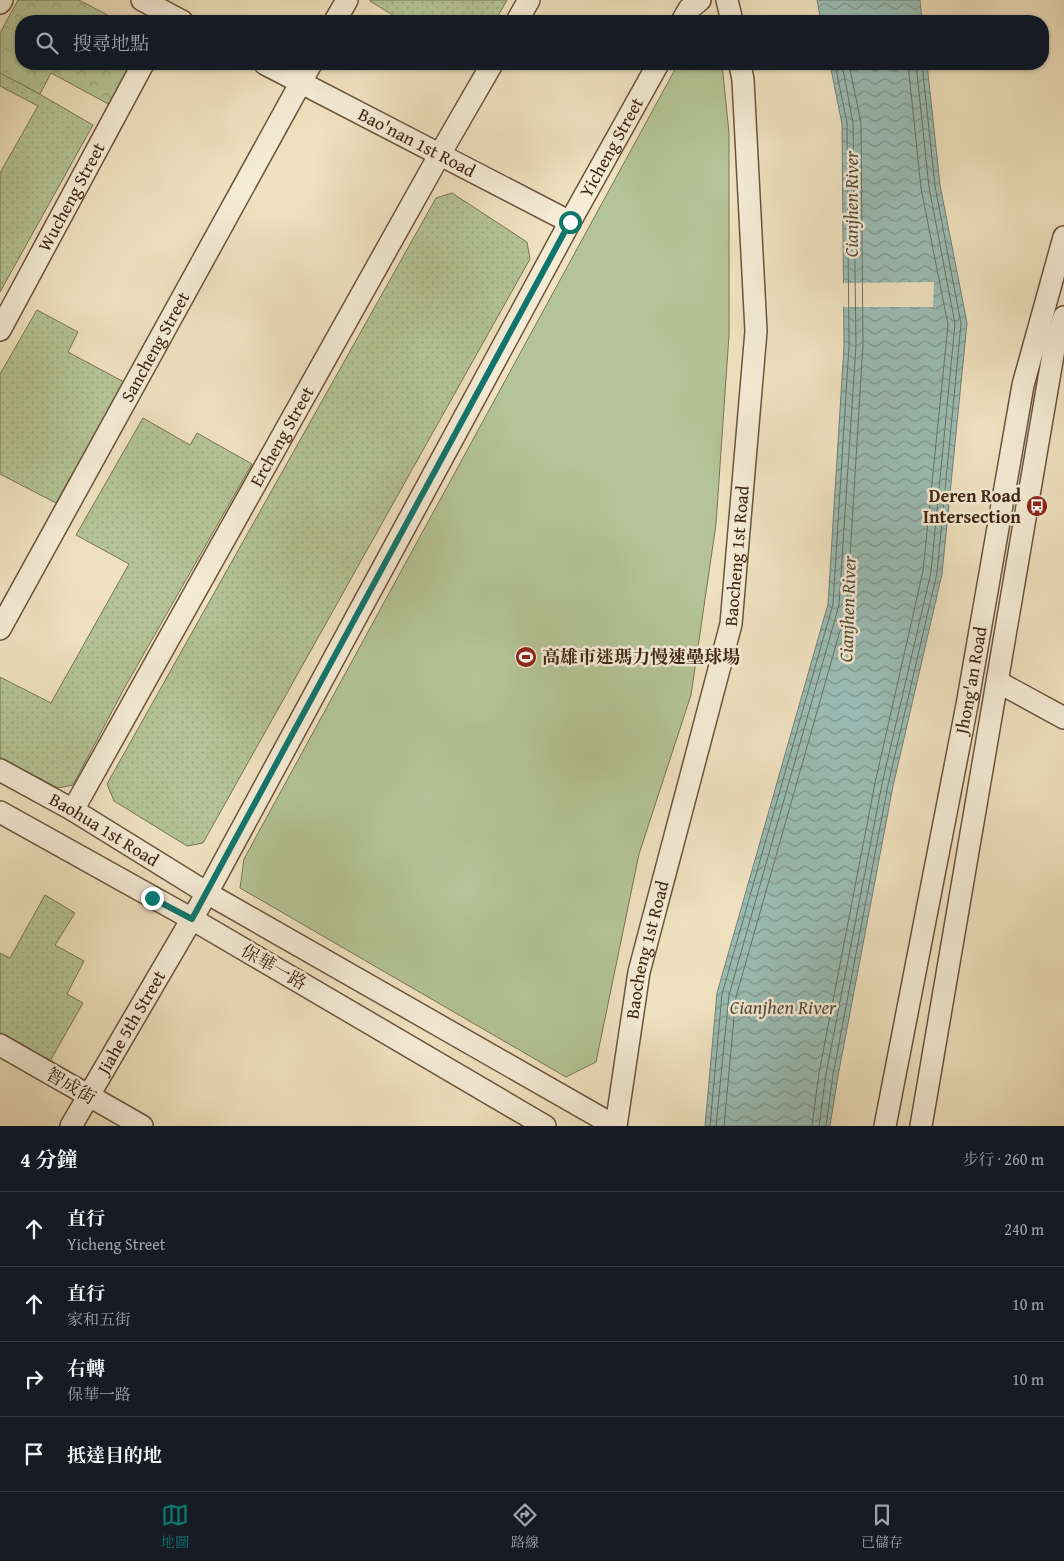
<!DOCTYPE html>
<html lang="zh-TW">
<meta charset="utf-8">
<style>
body{margin:0;font-family:"Gentium Book Plus","Noto Serif TC",serif;background:#242831;color:#f1f3f6}
.stop{position:absolute;width:15px;height:15px;margin:-11px;border:4px solid #0f766e;border-radius:50%;background:#fff}
.stop.end{background:#0f766e;border-color:#fff;box-shadow:0 1px 5px #0008}
.list{margin:0;padding:0;list-style:none}
h2{display:flex;justify-content:space-between;align-items:center;height:65px;margin:0;padding:0 20px;font-size:21px}
h2 small{font-size:16px;font-weight:400;color:#9ea1a6}
.list li{display:grid;grid-template-columns:32px 1fr auto;gap:15px;align-items:center;box-sizing:border-box;height:75px;padding:0 20px;border-top:1px solid #363941}
.list b{display:block;font-size:19px;white-space:nowrap}
.list p{margin:0;font-size:16px;white-space:nowrap;color:#9ea1a6}
.list em{font-size:16px;font-style:normal;color:#9ea1a6}
.icon{flex:none;width:28px;height:28px;fill:none;stroke:currentColor;stroke-width:2;stroke-linecap:round;stroke-linejoin:round}
.map{position:relative;flex:none;width:1064px;height:1126px;overflow:hidden}
.search{position:absolute;background:#171b24;box-shadow:0 1px 4px #0004;left:15px;right:15px;top:15px;height:55px;display:flex;align-items:center;gap:12px;box-sizing:border-box;padding:0 18px;border-radius:20px;color:#9ea1a6;font-size:19px}
.sheet{height:365px;background:#171b24}
nav{display:flex;justify-content:space-around;align-items:center;box-sizing:border-box;height:70px;border-top:1px solid #363941;background:#171b24;font-size:14px;color:#9ea1a6}
nav a{display:grid;justify-items:center;gap:2px}
nav .on{color:#0f766e}
.map>svg:first-child{display:block}
</style>
<div class="map">
<svg width="1064" height="1126" viewBox="0 0 1064 1126">
<defs>
<pattern id="grass-dots" width="8" height="8" patternUnits="userSpaceOnUse" patternTransform="scale(1.25)"><rect width="8" height="8" fill="#b4c496"/><path d="M2 2h.1M6 6h.1" fill="none" stroke="#9ca880" stroke-width="1.8" stroke-linecap="round"/></pattern>
<pattern id="park-crowns" width="20" height="18" patternUnits="userSpaceOnUse" patternTransform="scale(1.25)"><rect width="20" height="18" fill="#b4c496"/><path d="M2 6a3 3 0 1 1 6 0M12 15a3 3 0 1 1 6 0" fill="none" stroke="#9ca880"/></pattern>
<pattern id="water-waves" width="16" height="10" patternUnits="userSpaceOnUse" patternTransform="scale(1.25)"><rect width="16" height="10" fill="#9abdb5"/><path d="M0 5q4-4 8 0t8 0" fill="none" stroke="#7f9992"/></pattern>
</defs>
<rect width="100%" height="100%" fill="#f0e2c0"/>
<filter id="stains"><feTurbulence type="fractalNoise" baseFrequency=".004" numOctaves="4"/><feColorMatrix values="0 0 0 0 .2 0 0 0 0 .09 0 0 0 0 .02 0 0 0 .5 -.17"/></filter>
<radialGradient id="worn" r=".72"><stop offset=".6" stop-color="#630" stop-opacity="0"/><stop offset="1" stop-color="#630" stop-opacity=".3"/></radialGradient>
<g fill="url(#grass-dots)" stroke="#7a7454">
<polygon points="370,0 507,0 495,21 432,21 421,15 417,21 402,21 370,1"/>
<polygon points="0,71 93,125 0,292 0,173 38,106 0,86"/>
<polygon points="452,193 527,242 530,259 203,843 187,846 114,801 107,784 436,198"/>
<polygon points="37,310 78,332 68,352 124,382 56,503 0,474 0,374"/>
<polygon points="143,418 190,445 197,433 252,464 125,687 73,785 58,788 0,757 0,677 51,703 129,564 76,535"/>
<polygon points="45,895 75,913 55,945 84,961 67,994 83,1003 49,1063 0,1034 0,953 10,958"/>
</g>
<polygon fill="url(#park-crowns)" stroke="#7a7454" points="18,0 79,0 119,21 21,21 21,64 134,64 112,106 51,73 40,94 0,73 0,33"/>
<polygon fill="#b4c496" stroke="#7a7454" points="678,64 722,64 729,133 729,335 716,524 691,695 639,854 596,1062 566,1077 240,888 244,859"/>
<g fill="url(#water-waves)" stroke="#768074">
<polygon points="817,0 920,0 922,21 821,21"/>
<polygon points="830,64 927,64 940,185 967,323 942,574 893,786 838,1076 830,1126 705,1126 717,993 828,604 844,346 842,124"/>
</g>
<polygon fill="#f0e2c0" points="934,282 933,307 842,307 841,283"/>
<g fill="none" stroke-linecap="round" stroke-linejoin="round">
<g stroke="#6c7164" stroke-width="1">
<polyline points="710,1126 722,994 833,604 849,346 847,123 835,64"/>
<polyline points="716,1126 729,995 839,605 856,345 853,123 842,64"/>
<polyline points="724,1126 736,997 847,606 863,345 861,123 849,64"/>
<polyline points="812,1126 819,1073 875,783 923,571 948,325 921,188 908,64"/>
<polyline points="819,1126 826,1074 882,784 931,572 955,324 929,187 916,64"/>
<polyline points="826,1126 833,1075 888,785 937,573 961,324 935,186 922,64"/>
</g>
<g stroke="#6b543e" stroke-width="24">
<g id="minor">
<polyline points="142,0 182,21"/>
<polyline points="727,0 732,21"/>
<polyline points="0,3 2,0"/>
<polyline points="335,21 347,0"/>
<polyline points="517,21 529,0"/>
<polyline points="682,21 689,9 700,0"/>
<path id="s1" d="M265,64L570,222"/>
<path id="s2" d="M0,330L143,64"/>
<path id="s3" d="M0,629L311,64"/>
<polyline points="998,682 1064,718"/>
<path id="s4" d="M0,770L73,810L207,893L615,1126"/>
<path id="s5" d="M73,810L440,154L492,64"/>
<polyline points="0,812 192,919 545,1126"/>
<polyline points="0,1045 142,1126"/>
<path id="s6" d="M71,1126L207,893L570,222L658,64"/>
<path id="s7" d="M616,1126L639,972L731,624L756,331L743,80L740,64"/>
<path id="s8" d="M885,1126L967,705L1023,385L1064,237"/>
<polyline points="921,1126 1055,343 1064,317"/>
</g>
</g>
<use href="#minor" stroke="#f5ecd6" stroke-width="21"/>
</g>
<g fill="none" stroke-linecap="round" stroke-linejoin="round">
<polyline stroke="#0f766e" stroke-width="6" points="152,898 192,919 570,222"/>
</g>
<defs>
<g id="bus-disc" transform="scale(1.125)"><circle r="9.5" fill="#8f2418" stroke="#f5ecd6"/><path d="M-5-6H5V4H4V6H2V4H-2V6H-4V4H-5ZM-3.5-4V0h7V-4ZM-3.5 1.2v1.5H-2V1.2ZM2 1.2v1.5H3.5V1.2Z" fill="#fff"/></g>
<g id="stadium-disc" transform="scale(1.125)"><circle r="9.5" fill="#8f2418" stroke="#f5ecd6"/><path d="M0-5a6.5 5 0 1 0 0 10a6.5 5 0 1 0 0-10ZM-3.5-1.8h7v3.6h-7Z" fill="#fff"/></g>
</defs>
<g fill-rule="evenodd">
<use href="#bus-disc" x="1037" y="506"/>
<use href="#stadium-disc" x="526" y="657"/>
</g>
<g text-anchor="middle" stroke-width="5" stroke-linejoin="round" paint-order="stroke">
<g font-size="18" fill="#3f2512" stroke="#f5ecd6">
<text dy="6" stroke="none"><textPath href="#s1" startOffset="171">Bao'nan 1st Road</textPath></text>
<text dy="6" stroke="none"><textPath href="#s6" startOffset="1118">Yicheng Street</textPath></text>
<text dy="6" stroke="none"><textPath href="#s2" startOffset="151">Wucheng Street</textPath></text>
<text dy="6" stroke="none"><textPath href="#s3" startOffset="322">Sancheng Street</textPath></text>
<text dy="6" stroke="none"><textPath href="#s5" startOffset="428">Ercheng Street</textPath></text>
<text dy="6" stroke="none"><textPath href="#s7" startOffset="584">Baocheng 1st Road</textPath></text>
<text dy="6" stroke="none"><textPath href="#s8" startOffset="454">Jhong'an Road</textPath></text>
<text dy="6" stroke="none"><textPath href="#s4" startOffset="120">Baohua 1st Road</textPath></text>
<text dy="6" stroke="none"><textPath href="#s7" startOffset="179">Baocheng 1st Road</textPath></text>
<text transform="translate(274 967) rotate(30)" y="6">保華一路</text>
<text dy="6" stroke="none"><textPath href="#s6" startOffset="120">Jiahe 5th Street</textPath></text>
<text transform="translate(71 1086) rotate(30)" y="6">智成街</text>
</g>
<g font-size="18" font-weight="bold" fill="#3f2512" stroke="#f5ecd6" text-anchor="end">
<text x="1021" y="502">Deren Road<tspan x="1021" dy="21">Intersection</tspan></text>
<text x="542" y="663" text-anchor="start">高雄市迷瑪力慢速壘球場</text>
</g>
<g font-size="19" font-style="italic" fill="#564b3b" stroke="#f5ecd6">
<text transform="translate(851 204) rotate(-90)" y="7">Cianjhen River</text>
<text transform="translate(847 609) rotate(-88)" y="7">Cianjhen River</text>
<text x="783" y="1014">Cianjhen River</text>
</g>
</g>
<rect width="100%" height="100%" filter="url(#stains)"/>
<rect width="100%" height="100%" fill="url(#worn)"/>
</svg>
<div class="stop" style="left:570px;top:222px"></div>
<div class="stop end" style="left:152px;top:898px"></div>
<div class="search"><svg class="icon" aria-label="search" viewBox="0 0 24 24"><circle cx="10" cy="10" r="6"/><path d="M15 15l6 6"/></svg>搜尋地點</div>
</div>
<section class="sheet">
<h2>4 分鐘<small>步行 · 260 m</small></h2>
<ul class="list">
<li><svg class="icon" aria-label="ahead" viewBox="0 0 24 24"><path d="M12 20V5M6 11l6-6 6 6"/></svg><div><b>直行</b><p>Yicheng Street</p></div><em>240 m</em></li>
<li><svg class="icon" aria-label="ahead" viewBox="0 0 24 24"><path d="M12 20V5M6 11l6-6 6 6"/></svg><div><b>直行</b><p>家和五街</p></div><em>10 m</em></li>
<li><svg class="icon" aria-label="right" viewBox="0 0 24 24"><path d="M7 20v-9h11M14 6l5 5-5 5"/></svg><div><b>右轉</b><p>保華一路</p></div><em>10 m</em></li>
<li><svg class="icon" aria-label="arrive" viewBox="0 0 24 24"><path d="M6 21V4h12l-3 4 3 4H6"/></svg><div><b>抵達目的地</b></div></li>
</ul>
</section>
<nav>
<a class="on"><svg class="icon" aria-label="map" viewBox="0 0 24 24"><path d="M3 6l6-2 6 2 6-2v14l-6 2-6-2-6 2zM9 4v14M15 6v14"/></svg>地圖</a>
<a><svg class="icon" aria-label="directions" viewBox="0 0 24 24"><path d="M12 3l9 9-9 9-9-9zM9 14v-3h6M13 9l2 2-2 2"/></svg>路線</a>
<a><svg class="icon" aria-label="saved" viewBox="0 0 24 24"><path d="M7 4h10v16l-5-4-5 4z"/></svg>已儲存</a>
</nav>
